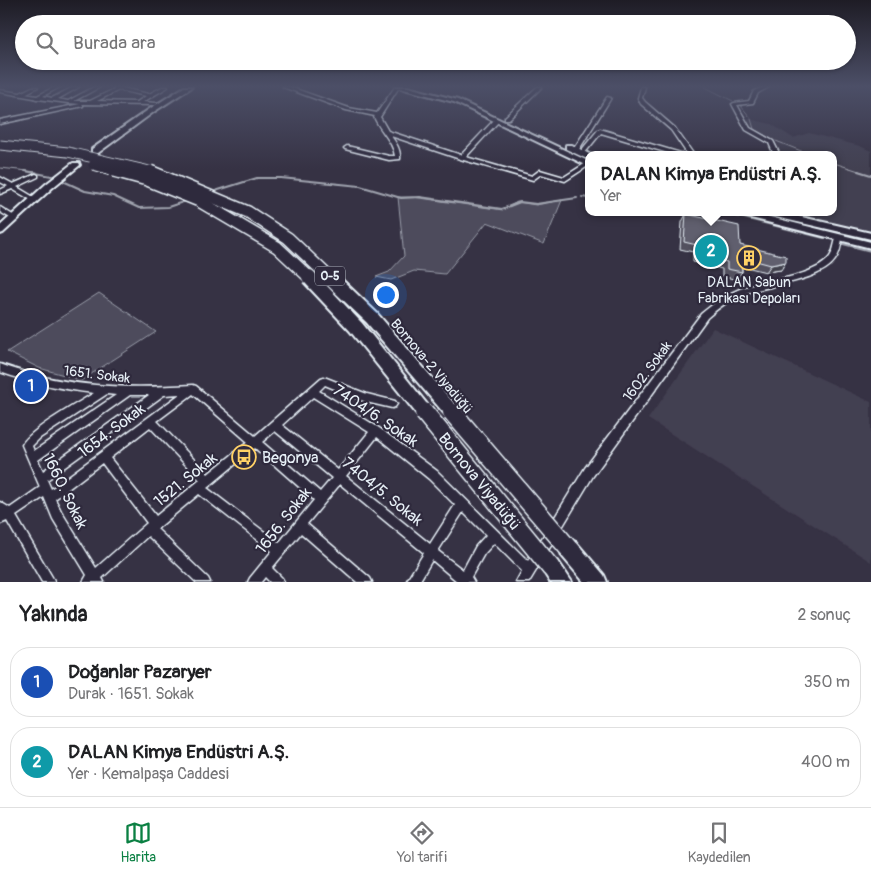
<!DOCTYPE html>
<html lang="tr">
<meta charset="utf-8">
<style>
body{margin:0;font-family:Pangolin,sans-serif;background:#f2f2f2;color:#202124}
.you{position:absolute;left:385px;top:294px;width:18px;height:18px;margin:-12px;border:4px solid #fff;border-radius:50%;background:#1a73e8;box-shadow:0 0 0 8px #1a73e833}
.badge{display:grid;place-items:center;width:32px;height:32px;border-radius:50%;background:#0b8043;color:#fff;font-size:16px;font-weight:700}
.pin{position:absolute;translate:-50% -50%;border:2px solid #fff;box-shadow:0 1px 5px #0006}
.popup{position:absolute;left:585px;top:151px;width:252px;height:65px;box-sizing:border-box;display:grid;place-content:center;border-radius:10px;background:#fff;filter:drop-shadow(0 1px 4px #0005);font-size:16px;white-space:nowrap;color:#757577}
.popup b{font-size:19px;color:#202124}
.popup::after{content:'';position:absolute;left:50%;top:100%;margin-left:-10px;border:10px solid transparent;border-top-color:#fff}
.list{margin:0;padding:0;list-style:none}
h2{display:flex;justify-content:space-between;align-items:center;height:65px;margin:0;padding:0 20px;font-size:21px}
h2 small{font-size:16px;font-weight:400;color:#757577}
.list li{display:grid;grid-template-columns:32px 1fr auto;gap:15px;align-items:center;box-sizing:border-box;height:70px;margin:0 10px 10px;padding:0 10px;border:1px solid #e0e0e0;border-radius:20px}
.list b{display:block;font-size:19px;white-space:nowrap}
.list p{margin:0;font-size:16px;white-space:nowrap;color:#757577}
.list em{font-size:16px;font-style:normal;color:#757577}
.icon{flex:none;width:28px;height:28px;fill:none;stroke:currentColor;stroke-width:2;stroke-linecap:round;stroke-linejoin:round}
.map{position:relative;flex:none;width:871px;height:582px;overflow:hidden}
.search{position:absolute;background:#fff;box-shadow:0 1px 4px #0004;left:15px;right:15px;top:15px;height:55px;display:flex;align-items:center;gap:12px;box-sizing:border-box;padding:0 18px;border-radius:28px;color:#757577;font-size:19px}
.sheet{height:225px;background:#fff}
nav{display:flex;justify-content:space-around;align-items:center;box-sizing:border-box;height:70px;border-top:1px solid #e0e0e0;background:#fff;font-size:14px;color:#757577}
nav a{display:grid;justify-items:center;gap:2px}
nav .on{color:#0b8043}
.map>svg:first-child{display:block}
</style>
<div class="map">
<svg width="871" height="582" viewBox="0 0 871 582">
<rect width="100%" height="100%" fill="#363244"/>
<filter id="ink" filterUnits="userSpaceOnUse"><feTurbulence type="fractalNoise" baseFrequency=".02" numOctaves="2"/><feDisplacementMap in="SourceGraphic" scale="10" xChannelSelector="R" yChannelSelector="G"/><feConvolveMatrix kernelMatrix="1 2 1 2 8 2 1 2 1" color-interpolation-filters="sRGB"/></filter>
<g filter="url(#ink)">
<g fill="#433f51">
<polygon points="745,118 771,124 793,138 809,133 860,146 871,151 871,232 806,217 804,212 834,212 834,155 782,155 776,141 752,129"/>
<polygon points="713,328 871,402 871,562 648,419"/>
</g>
<g fill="#4d4b5c" stroke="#9a9eaa">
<polygon points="398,197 413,197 503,210 517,202 536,205 562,200 544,244 487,222 445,274 414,271 391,280 376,277 389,272 404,256"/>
<polygon points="99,293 156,332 82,380 39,368 7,352"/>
</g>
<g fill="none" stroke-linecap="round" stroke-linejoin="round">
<g stroke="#a0a4af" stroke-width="1">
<polyline points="705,87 733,101"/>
<polyline points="741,106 750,117"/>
<polyline points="751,119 754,129 771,139"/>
<polyline points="776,141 811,155"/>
<polyline points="834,163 862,172"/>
<polyline points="0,168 37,172"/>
</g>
<g stroke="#a0a4af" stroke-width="2">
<polyline points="25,171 57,177"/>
<polyline points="858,171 871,175"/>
<polyline points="63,181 85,191 113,196 139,208 168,207 186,201"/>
<polyline points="212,192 257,178 281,178 360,186 401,198 420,197 502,209 520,202 536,204 577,198"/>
<polyline points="582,197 588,198"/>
<polyline points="720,212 824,238"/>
<polyline points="843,244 871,251"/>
</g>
<g stroke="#e8f1f8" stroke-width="3">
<g id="minor">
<path d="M32,87H38L25,94L37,96L54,87H60L43,96L52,98L73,87H79L58,99L68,101L94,87H100L74,101H90L114,89V87H123L122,88L149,94L162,87H168L143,102L157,103V104L155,105L82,104L83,105V106L0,124V120L80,104L68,103L38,99H36L34,98L0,92V90L20,93ZM119,90L146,96L137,102L97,101Z"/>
<path d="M283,87H290L349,108L377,113L395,87H399L380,117L388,131L461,155L495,119H499V121L466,157L532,176L540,170L564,177L586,163L588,162V166L565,181L541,174L533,180L460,159L391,136C396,143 401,150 400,159L389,160L345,149L344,148L347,146L389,156H395C393,141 380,131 374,117L375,116L346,110Z"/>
<polygon points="537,87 542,87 509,119 505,119 505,117"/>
<polygon points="641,87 645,87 642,98 645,102 675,128 694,155 688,155 671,130 641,104 638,98"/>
<polygon points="763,87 769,87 758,93 753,103 737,105 750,128 773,141 780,155 774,155 769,143 746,130 732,104 734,103 749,101 754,91"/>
<polygon points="607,97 611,98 578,151 574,151 573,150"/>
<polygon points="600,129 684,154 685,155 675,155 601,133 584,154 580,154 580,152 598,130"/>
<polygon points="36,174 38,175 38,177 17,187 37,199 37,201 33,201 12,189 0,194 0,190 8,186 0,182 0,177 13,184"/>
<polygon points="0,207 16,217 17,218 16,219 12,219 0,212"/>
<polygon points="792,212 798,212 800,220 799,221 795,221"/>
<path d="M837,236H839L842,238C841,246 840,253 835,260C821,281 770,285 746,293C731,298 718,308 707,318L593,476L529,582H516L522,571L494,543L484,554L471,577L474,582H458L432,560L419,582H406L424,553L340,484L307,524L370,578L372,582H357L301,533L272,568L282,578L284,582H270L265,577L261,582H248L250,578L272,551L199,494L157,529L208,578L210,582H196L148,536L102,578L104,582H83L87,575L53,519L44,497L16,516L55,582H42L7,521L0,524V502L10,508L40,487L22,445C29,430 78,403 94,393C61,389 31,383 0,372V364C66,388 124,389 193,385L196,386L255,436L321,378L324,377L367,394L395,401L397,404L395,407L392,408L366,402L325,385L319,391L379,428L437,471L528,561L585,468L701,314C713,304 725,295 740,289C763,281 814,277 829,258C834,252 834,243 837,236ZM107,394L116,395L34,451L32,446L40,438ZM180,394L51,489L47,480L164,395ZM193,394L248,442L208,474L157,421ZM130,395H149L43,471L38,460ZM313,397L369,432L338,470L282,425ZM150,427L200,480L156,516L110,458ZM275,431L332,478L320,492L262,442ZM377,437L429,479L455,505L430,544L346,476ZM255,448L314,500L279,543L207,488ZM102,463L147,523L96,568L61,511L55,499ZM463,512L486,535L476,546L463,570L438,551Z"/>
</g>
</g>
<g stroke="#e8f1f8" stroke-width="4">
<g id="major">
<polygon points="184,87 192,87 155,111 98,153 92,153 92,149 151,108"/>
<polygon points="396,87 408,87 458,100 588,161 588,166 454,102"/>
<polygon points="566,145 572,145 591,155 588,155 588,158 585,158 566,149"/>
<polygon points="73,163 79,163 80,165 52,188 3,233 0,234 0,226 46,184"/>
<polygon points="734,212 750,212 871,242 871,248 735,214"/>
<polygon points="763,212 780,212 871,233 871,239 767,215"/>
</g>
</g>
<g stroke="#e8f1f8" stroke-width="4">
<g id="highway">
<polygon points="569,540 576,542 604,575 607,582 584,582 562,556 560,549 562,542"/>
<polygon points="551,558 558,561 572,582 550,582 541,568 544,561"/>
</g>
</g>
<use href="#minor" fill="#2f2a3d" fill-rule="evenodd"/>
<use href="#major" fill="#2f2a3d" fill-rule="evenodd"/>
<use href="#highway" fill="#2f2a3d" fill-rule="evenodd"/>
<g stroke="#e8f1f8" stroke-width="11" stroke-linecap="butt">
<g id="highway-bridge-far3">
<polyline points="0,145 68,152 154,172"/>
<polyline points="93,165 118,172"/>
</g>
</g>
<g stroke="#e8f1f8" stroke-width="14" stroke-linecap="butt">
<g id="highway-bridge-far2">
<polyline points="114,171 147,180 199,201 277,247 310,278"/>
<polyline points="150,171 248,212 288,238 330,278"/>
</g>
</g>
<g stroke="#e8f1f8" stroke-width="18" stroke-linecap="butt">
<g id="highway-bridge-far1">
<polyline points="309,277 356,327 425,413"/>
<polyline points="329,277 372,318 453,413"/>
</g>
</g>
<g stroke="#e8f1f8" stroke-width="21" stroke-linecap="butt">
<g id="highway-bridge">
<polyline points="424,412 551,568"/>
<polyline points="452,412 569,549"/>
</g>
</g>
<use href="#highway-bridge-far3" stroke="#2f2a3d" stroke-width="9"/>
<use href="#highway-bridge-far2" stroke="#2f2a3d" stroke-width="11"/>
<use href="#highway-bridge-far1" stroke="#2f2a3d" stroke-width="14"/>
<use href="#highway-bridge" stroke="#2f2a3d" stroke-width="18"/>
</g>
<polygon fill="#53515f" stroke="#e8f1f8" points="686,214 740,245 781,270 766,272 742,266 742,272 737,280 722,276 722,269 693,262 693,252 680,249 682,222"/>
<polygon fill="#43424d" stroke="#e8f1f8" points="786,262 781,270 766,272 771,265"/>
<polygon fill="#605e6e" stroke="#e8f1f8" points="686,214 739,226 740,245 786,256 786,262 771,265 741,257 742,272 727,269 727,262 697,255 697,245 684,242"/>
</g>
<linearGradient id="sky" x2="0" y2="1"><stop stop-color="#1e1c25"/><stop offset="0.51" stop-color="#4c4f67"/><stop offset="1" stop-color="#4c4f67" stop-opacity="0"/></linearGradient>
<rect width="871" height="169" fill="url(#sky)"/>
<defs>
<g id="building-ring" transform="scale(1.25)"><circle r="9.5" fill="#2f2a3d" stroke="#ffd166" stroke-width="1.5"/><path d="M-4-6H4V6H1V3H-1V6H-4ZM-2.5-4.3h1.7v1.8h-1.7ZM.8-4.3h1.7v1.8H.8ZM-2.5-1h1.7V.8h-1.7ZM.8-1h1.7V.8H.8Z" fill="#ffd166"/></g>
<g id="bus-ring" transform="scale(1.25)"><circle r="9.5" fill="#2f2a3d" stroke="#ffd166" stroke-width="1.5"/><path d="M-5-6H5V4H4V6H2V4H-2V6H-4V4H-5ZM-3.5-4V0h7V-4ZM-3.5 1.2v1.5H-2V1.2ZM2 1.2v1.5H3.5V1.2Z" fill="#ffd166"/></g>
</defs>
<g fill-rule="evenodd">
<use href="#building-ring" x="749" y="258"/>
<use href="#bus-ring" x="244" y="457"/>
</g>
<g text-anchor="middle" stroke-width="4.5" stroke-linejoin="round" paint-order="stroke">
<rect fill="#2f2a3d" stroke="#b0b5c0" stroke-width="1" x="315" y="266.5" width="30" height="19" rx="4"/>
<g font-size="12" font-weight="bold" fill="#e8f1f8">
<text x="330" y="280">O-5</text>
</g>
<g font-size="14" fill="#e8f1f8" stroke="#2f2a3d">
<text x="749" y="287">DALAN Sabun<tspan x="749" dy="16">Fabrikası Depoları</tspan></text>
</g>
<g font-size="14" fill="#e8f1f8" stroke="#2f2a3d">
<text transform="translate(432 366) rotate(50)" y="5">Bornova-2 Viyadüğü</text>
<text transform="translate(647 371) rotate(-53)" y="5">1602. Sokak</text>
<text transform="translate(97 374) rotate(7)" y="5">1651. Sokak</text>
</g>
<g font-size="16" fill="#e8f1f8" stroke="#2f2a3d">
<text transform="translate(376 415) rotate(34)" y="6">7404/6. Sokak</text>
<text transform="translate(111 430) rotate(-37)" y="6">1654. Sokak</text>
<text transform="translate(185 479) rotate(-39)" y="6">1521. Sokak</text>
<text transform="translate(480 481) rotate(51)" y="6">Bornova Viyadüğü</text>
<text transform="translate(66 491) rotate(64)" y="6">1660. Sokak</text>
<text transform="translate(383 491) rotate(39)" y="6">7404/5. Sokak</text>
<text transform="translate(283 520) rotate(-52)" y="6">1656. Sokak</text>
</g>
<g font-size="16" fill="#e8f1f8" stroke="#2f2a3d" text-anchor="start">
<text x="262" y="463">Begonya</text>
</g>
</g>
</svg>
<div class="you"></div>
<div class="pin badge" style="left:31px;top:386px;background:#1a4fb4">1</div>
<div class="pin badge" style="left:711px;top:251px;background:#0f9aa8">2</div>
<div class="popup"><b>DALAN Kimya Endüstri A.Ş.</b>Yer</div>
<div class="search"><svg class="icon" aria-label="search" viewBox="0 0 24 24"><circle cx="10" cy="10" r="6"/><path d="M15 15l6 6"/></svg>Burada ara</div>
</div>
<section class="sheet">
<h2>Yakında<small>2 sonuç</small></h2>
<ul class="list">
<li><span class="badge" style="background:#1a4fb4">1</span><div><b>Doğanlar Pazaryer</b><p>Durak · 1651. Sokak</p></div><em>350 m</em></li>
<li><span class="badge" style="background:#0f9aa8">2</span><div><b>DALAN Kimya Endüstri A.Ş.</b><p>Yer · Kemalpaşa Caddesi</p></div><em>400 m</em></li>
</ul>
</section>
<nav>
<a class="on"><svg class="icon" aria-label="map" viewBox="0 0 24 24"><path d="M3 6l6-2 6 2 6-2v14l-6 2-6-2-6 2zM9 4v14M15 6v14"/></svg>Harita</a>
<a><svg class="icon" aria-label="directions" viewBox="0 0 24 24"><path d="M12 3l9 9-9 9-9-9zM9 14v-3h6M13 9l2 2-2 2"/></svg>Yol tarifi</a>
<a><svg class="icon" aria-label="saved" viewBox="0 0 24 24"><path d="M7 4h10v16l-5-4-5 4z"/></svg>Kaydedilen</a>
</nav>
